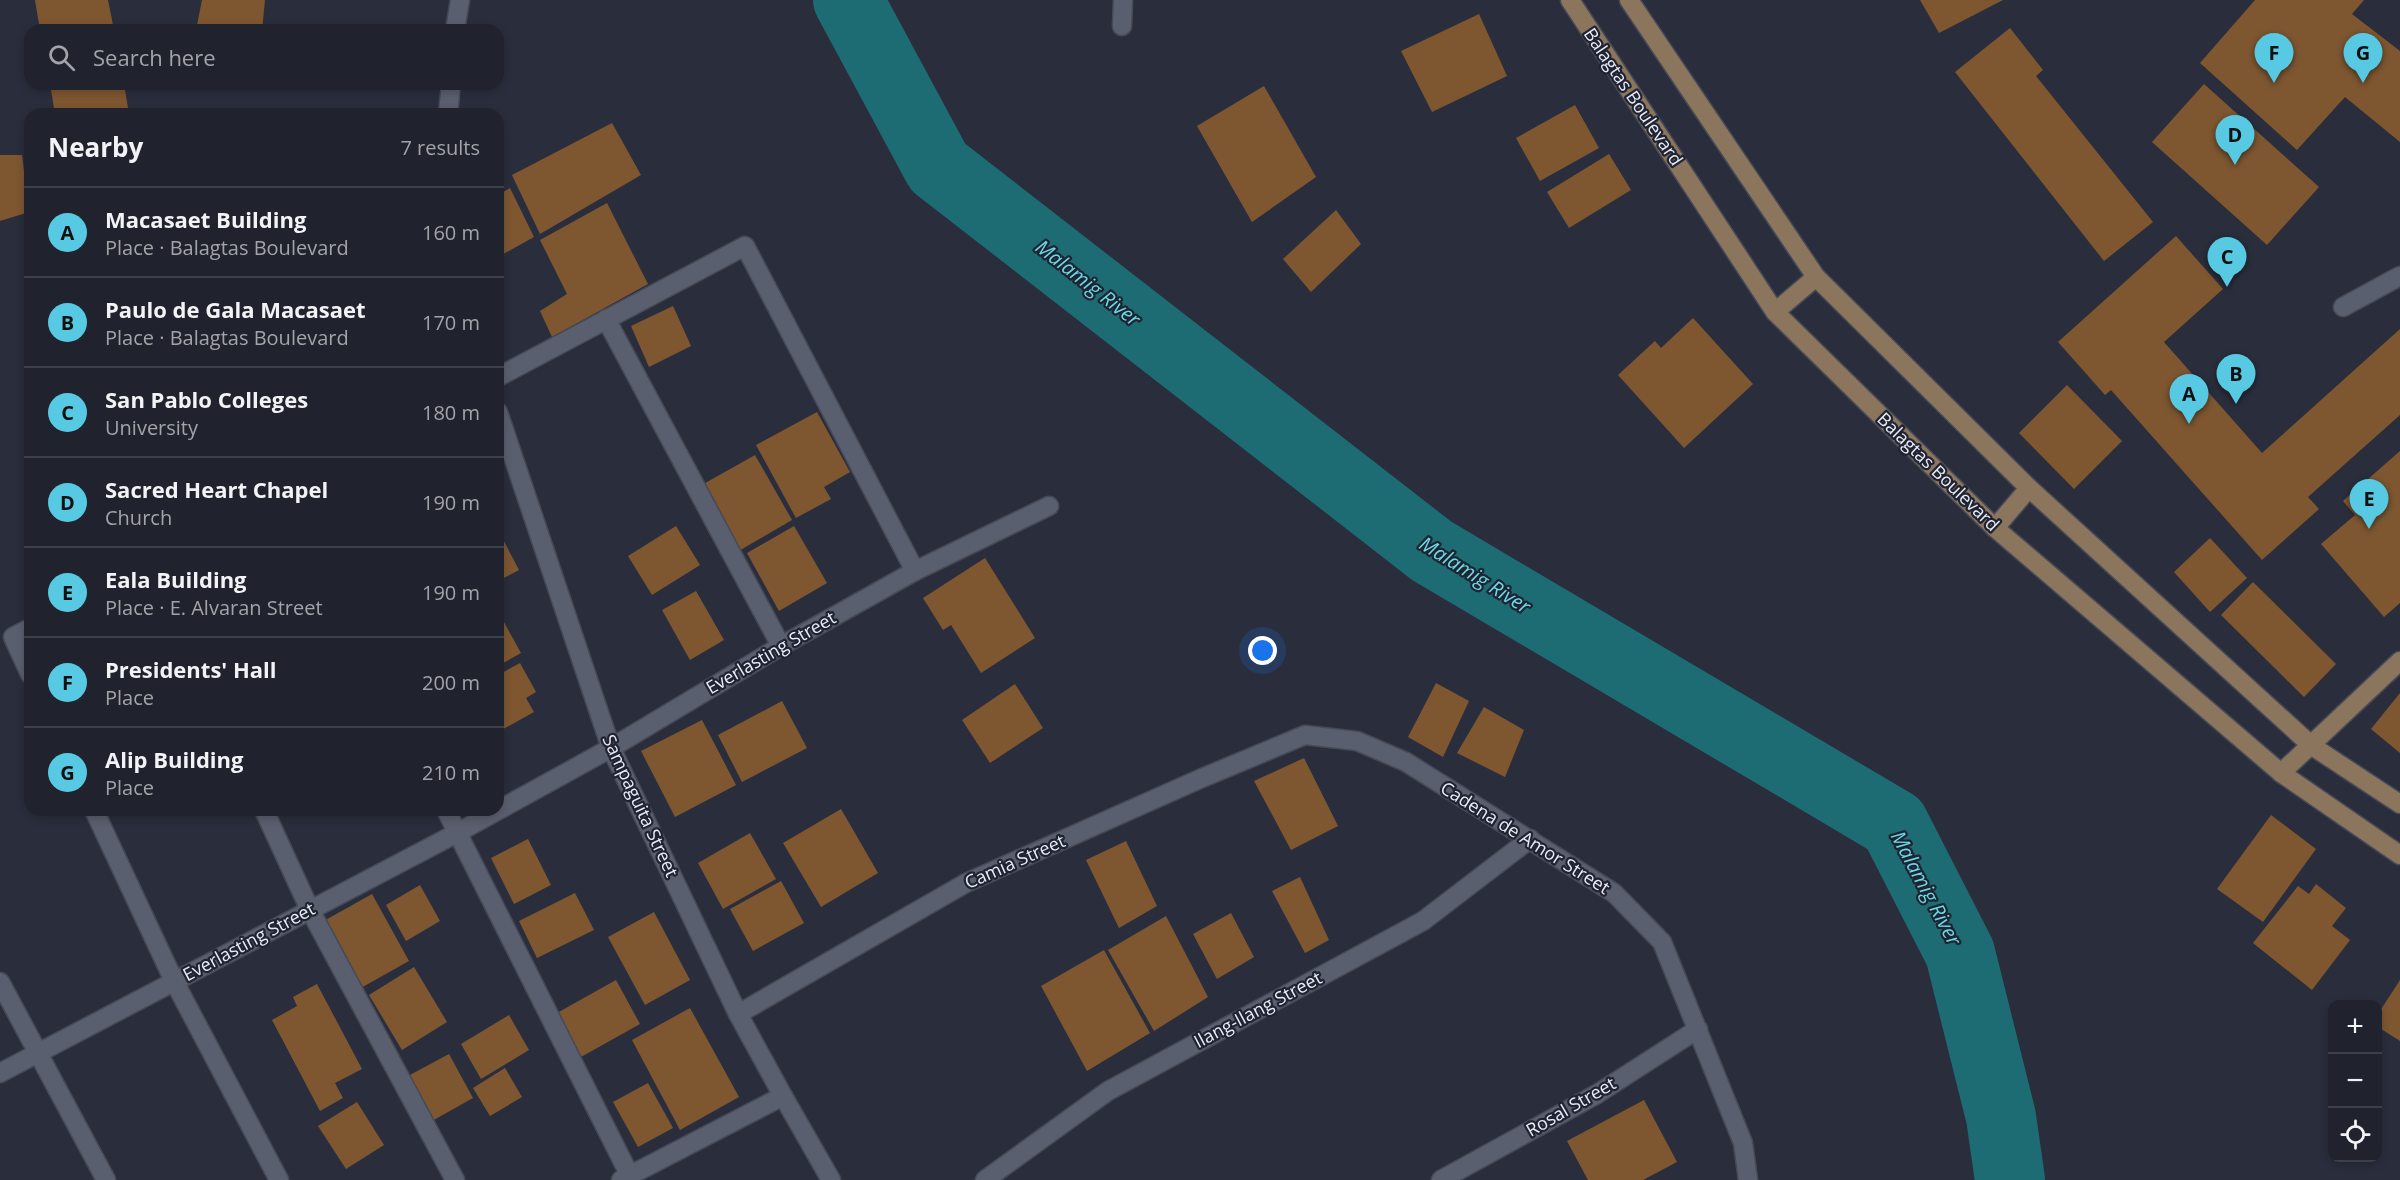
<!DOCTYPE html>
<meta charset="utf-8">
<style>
body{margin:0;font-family:"Open Sans",sans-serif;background:#2d2f39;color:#f1f3f6}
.controls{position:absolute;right:18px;bottom:18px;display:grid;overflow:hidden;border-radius:12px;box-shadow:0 3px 9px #0003}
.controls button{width:54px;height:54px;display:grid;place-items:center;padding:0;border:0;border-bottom:2px solid #3d3f49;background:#20222d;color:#f1f3f6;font:30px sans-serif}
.you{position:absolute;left:1263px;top:651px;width:21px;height:21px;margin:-15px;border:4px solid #fff;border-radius:50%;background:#1a73e8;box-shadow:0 0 0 9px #1a73e833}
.badge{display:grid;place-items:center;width:39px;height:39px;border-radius:50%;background:#57c9e2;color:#111;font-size:20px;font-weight:700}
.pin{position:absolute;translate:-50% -50px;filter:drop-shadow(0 2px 3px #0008)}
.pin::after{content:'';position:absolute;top:32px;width:21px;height:18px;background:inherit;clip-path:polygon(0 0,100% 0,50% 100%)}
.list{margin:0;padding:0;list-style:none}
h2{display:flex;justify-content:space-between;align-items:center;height:78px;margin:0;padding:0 24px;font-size:26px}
h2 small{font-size:20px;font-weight:400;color:#a2a4aa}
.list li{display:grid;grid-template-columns:39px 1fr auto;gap:18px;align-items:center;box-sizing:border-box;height:90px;padding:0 24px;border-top:2px solid #3d3f49}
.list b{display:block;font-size:22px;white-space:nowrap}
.list p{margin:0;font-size:20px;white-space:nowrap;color:#a2a4aa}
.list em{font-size:20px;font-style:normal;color:#a2a4aa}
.icon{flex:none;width:33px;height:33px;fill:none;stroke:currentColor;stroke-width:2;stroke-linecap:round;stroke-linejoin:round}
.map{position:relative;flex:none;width:2400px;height:1180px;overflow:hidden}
.search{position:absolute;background:#20222d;box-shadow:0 3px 9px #0003;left:24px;top:24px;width:480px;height:66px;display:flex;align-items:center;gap:15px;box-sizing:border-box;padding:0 21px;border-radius:18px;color:#a2a4aa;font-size:22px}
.panel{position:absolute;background:#20222d;box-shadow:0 3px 9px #0003;left:24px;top:108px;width:480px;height:708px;border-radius:18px}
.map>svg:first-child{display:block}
</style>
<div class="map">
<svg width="2400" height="1180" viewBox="0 0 2400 1180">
<rect width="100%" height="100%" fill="#2a2e3c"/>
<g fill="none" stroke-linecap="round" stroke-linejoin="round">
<polyline stroke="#1d6c74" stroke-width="70" points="848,0 938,167 1432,551 1894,824 1960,953 2001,1117 2010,1180"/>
</g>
<g fill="#7e5731">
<polygon points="35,0 108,0 114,30 40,30"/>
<polygon points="202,0 265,0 262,30 196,30"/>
<polygon points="1920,0 2003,0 1939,33"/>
<polygon points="2255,0 2364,0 2352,14 2400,51 2400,142 2345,97 2297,150 2200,63"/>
<polygon points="1479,14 1507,76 1432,112 1401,51"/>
<polygon points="2010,28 2043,70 2036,76 2153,222 2104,261 1955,72"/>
<polygon points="50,84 124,84 129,114 55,114"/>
<polygon points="2204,84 2319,187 2267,245 2152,142"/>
<polygon points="1264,86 1316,177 1252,222 1197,126"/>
<polygon points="1575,105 1599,148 1540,181 1516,138"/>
<polygon points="612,123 641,175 540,234 512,175"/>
<polygon points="1609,154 1631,190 1569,228 1547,192"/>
<polygon points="0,155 22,155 29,212 0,221"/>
<polygon points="510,188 534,237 498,257 498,195"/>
<polygon points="607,203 648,284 552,337 540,311 567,294 540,240"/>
<polygon points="1336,210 1361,244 1311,292 1283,259"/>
<polygon points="2176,236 2223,289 2164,342 2262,453 2400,329 2400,415 2308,497 2319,509 2262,560 2111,390 2105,395 2058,342"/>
<polygon points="673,306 691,346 649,367 631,326"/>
<polygon points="1693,318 1753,384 1684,448 1618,375 1655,341 1661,348"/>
<polygon points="2067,385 2122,441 2074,489 2019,433"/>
<polygon points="817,412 850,472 824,487 831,499 796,518 756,445"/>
<polygon points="2400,451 2400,603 2384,617 2321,544 2355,515 2343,501"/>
<polygon points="755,455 792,520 737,552 700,486"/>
<polygon points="676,526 700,565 652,595 628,556"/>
<polygon points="794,526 827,583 779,611 747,553"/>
<polygon points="498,530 519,570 498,581"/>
<polygon points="2210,538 2247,578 2210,612 2174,572"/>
<polygon points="985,558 1035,638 981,673 951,625 943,630 923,598"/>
<polygon points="2253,582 2336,664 2304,697 2221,615"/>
<polygon points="696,591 724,640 690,660 662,610"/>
<polygon points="500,615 521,653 498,666 498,617"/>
<polygon points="520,663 536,692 526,698 534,712 498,732 498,675"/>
<polygon points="1436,683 1469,701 1443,757 1408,737"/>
<polygon points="1015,684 1043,728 990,763 962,720"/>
<polygon points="2400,693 2400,753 2371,729"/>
<polygon points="782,701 807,748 742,782 718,735"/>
<polygon points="1484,707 1524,730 1505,777 1457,753"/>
<polygon points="702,720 736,785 675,817 641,751"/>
<polygon points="1304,758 1338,826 1291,850 1254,781"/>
<polygon points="841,809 878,873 821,907 783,843"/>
<polygon points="2271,815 2316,849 2263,922 2217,889"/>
<polygon points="750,833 776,879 723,909 698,863"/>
<polygon points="528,839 551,885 514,904 491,858"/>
<polygon points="1126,841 1157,906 1119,928 1086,860"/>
<polygon points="1300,877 1329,940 1305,953 1272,891"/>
<polygon points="781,881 804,923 753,951 730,909"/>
<polygon points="2316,884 2346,908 2332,926 2350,940 2312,990 2253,943 2298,886 2309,894"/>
<polygon points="420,885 440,921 406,941 386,905"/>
<polygon points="575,893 594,930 537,958 519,921"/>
<polygon points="372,894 409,961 359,989 322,922"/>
<polygon points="654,912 690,980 645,1005 608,937"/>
<polygon points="1231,913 1254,957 1217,979 1193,934"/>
<polygon points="1166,916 1208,997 1154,1031 1108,950"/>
<polygon points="1104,950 1150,1033 1087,1071 1041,986"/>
<polygon points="414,967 447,1022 402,1050 369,995"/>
<polygon points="616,980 640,1024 581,1057 557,1013"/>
<polygon points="2400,980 2400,1041 2378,1027 2378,1014"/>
<polygon points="317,984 362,1069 335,1083 343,1098 320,1111 272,1020 297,1006 293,997"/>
<polygon points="690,1008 739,1097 680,1130 632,1040"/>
<polygon points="509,1015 529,1050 481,1079 461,1044"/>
<polygon points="449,1054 473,1098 432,1121 408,1076"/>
<polygon points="505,1068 522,1097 490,1116 473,1088"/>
<polygon points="648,1083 673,1128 638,1147 613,1102"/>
<polygon points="1644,1100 1677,1162 1643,1180 1588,1180 1567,1141"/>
<polygon points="357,1102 384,1145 346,1169 318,1126"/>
</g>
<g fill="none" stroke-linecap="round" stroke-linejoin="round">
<g stroke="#464956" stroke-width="21">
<g id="lane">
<polyline points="1122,26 1123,0"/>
<polyline points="2343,307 2400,276"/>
</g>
</g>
<g stroke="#464956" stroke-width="21">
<g id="street">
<polyline points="455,30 460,0"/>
<polyline points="448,114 451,84"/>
<polyline points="606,319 781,646"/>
<polyline points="498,377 745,246 915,571"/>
<polyline points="498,412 611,748 738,1014 783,1096 831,1180"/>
<polyline points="30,628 13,637 30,674"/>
<polyline points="94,810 174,981 279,1180"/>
<polyline points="264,810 310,910 455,1180"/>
<polyline points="446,810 630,1176"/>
<polyline points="0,982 106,1180"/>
<polyline points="738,1014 966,883 1202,778 1305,735 1357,741 1406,762 1614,893 1662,942 1743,1143 1748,1180"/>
<polyline points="0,1073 457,833 611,748 781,646 915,571 1049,506"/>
<polyline points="621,1180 783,1096"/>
<polyline points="985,1180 1108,1091 1423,921 1530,839"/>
<polyline points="1441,1180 1597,1094 1698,1029"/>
</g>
</g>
<g stroke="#464956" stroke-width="21">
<g id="secondary">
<polyline points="1570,0 1775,312 1995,528 2281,773 2400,855"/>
<polyline points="1629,0 1816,277 2029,488 2312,746 2400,804"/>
<polyline points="1775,312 1816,277"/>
<polyline points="1995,528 2029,488"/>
<polyline points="2281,773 2400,661"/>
</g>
</g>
<use href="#lane" stroke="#5a5f6f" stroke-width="18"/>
<use href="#street" stroke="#5a5f6f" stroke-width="18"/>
<use href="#secondary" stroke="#8b755c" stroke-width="18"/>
</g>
<g text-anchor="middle" stroke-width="4.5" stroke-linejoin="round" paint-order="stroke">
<g font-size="18" fill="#e9ecf6" stroke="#202432">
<text transform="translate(1633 97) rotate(56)" y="6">Balagtas Boulevard</text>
<text transform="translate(1938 472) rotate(44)" y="6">Balagtas Boulevard</text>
<text transform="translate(771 653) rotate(-30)" y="6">Everlasting Street</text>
<text transform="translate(640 806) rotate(65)" y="6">Sampaguita Street</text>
<text transform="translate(1525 838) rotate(32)" y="6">Cadena de Amor Street</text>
<text transform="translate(1015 862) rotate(-24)" y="6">Camia Street</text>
<text transform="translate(249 942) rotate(-28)" y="6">Everlasting Street</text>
<text transform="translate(1258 1010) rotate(-28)" y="6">Ilang-Ilang Street</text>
<text transform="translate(1571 1107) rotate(-30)" y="6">Rosal Street</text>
</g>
<g font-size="20" font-style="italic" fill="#69dae7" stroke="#202432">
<text transform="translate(1088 283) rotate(38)" y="7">Malamig River</text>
<text transform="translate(1475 575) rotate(32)" y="7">Malamig River</text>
<text transform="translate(1926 888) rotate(62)" y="7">Malamig River</text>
</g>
</g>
</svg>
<div class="controls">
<button>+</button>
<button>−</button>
<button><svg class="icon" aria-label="locate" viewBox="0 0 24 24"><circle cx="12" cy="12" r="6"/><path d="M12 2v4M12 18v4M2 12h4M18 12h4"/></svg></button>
</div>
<div class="you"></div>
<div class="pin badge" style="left:2189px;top:424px">A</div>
<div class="pin badge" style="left:2236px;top:404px">B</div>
<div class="pin badge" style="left:2227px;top:287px">C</div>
<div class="pin badge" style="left:2235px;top:165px">D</div>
<div class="pin badge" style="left:2369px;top:529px">E</div>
<div class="pin badge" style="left:2274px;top:83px">F</div>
<div class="pin badge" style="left:2363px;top:83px">G</div>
<div class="search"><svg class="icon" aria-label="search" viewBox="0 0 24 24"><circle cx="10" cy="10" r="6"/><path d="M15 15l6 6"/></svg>Search here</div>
<section class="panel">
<h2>Nearby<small>7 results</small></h2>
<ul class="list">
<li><span class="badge">A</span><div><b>Macasaet Building</b><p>Place · Balagtas Boulevard</p></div><em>160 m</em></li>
<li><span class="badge">B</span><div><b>Paulo de Gala Macasaet</b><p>Place · Balagtas Boulevard</p></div><em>170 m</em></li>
<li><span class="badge">C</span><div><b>San Pablo Colleges</b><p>University</p></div><em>180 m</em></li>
<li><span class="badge">D</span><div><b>Sacred Heart Chapel</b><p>Church</p></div><em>190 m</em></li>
<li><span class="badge">E</span><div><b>Eala Building</b><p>Place · E. Alvaran Street</p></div><em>190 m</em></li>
<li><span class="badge">F</span><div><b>Presidents' Hall</b><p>Place</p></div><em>200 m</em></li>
<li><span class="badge">G</span><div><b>Alip Building</b><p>Place</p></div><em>210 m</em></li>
</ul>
</section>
</div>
